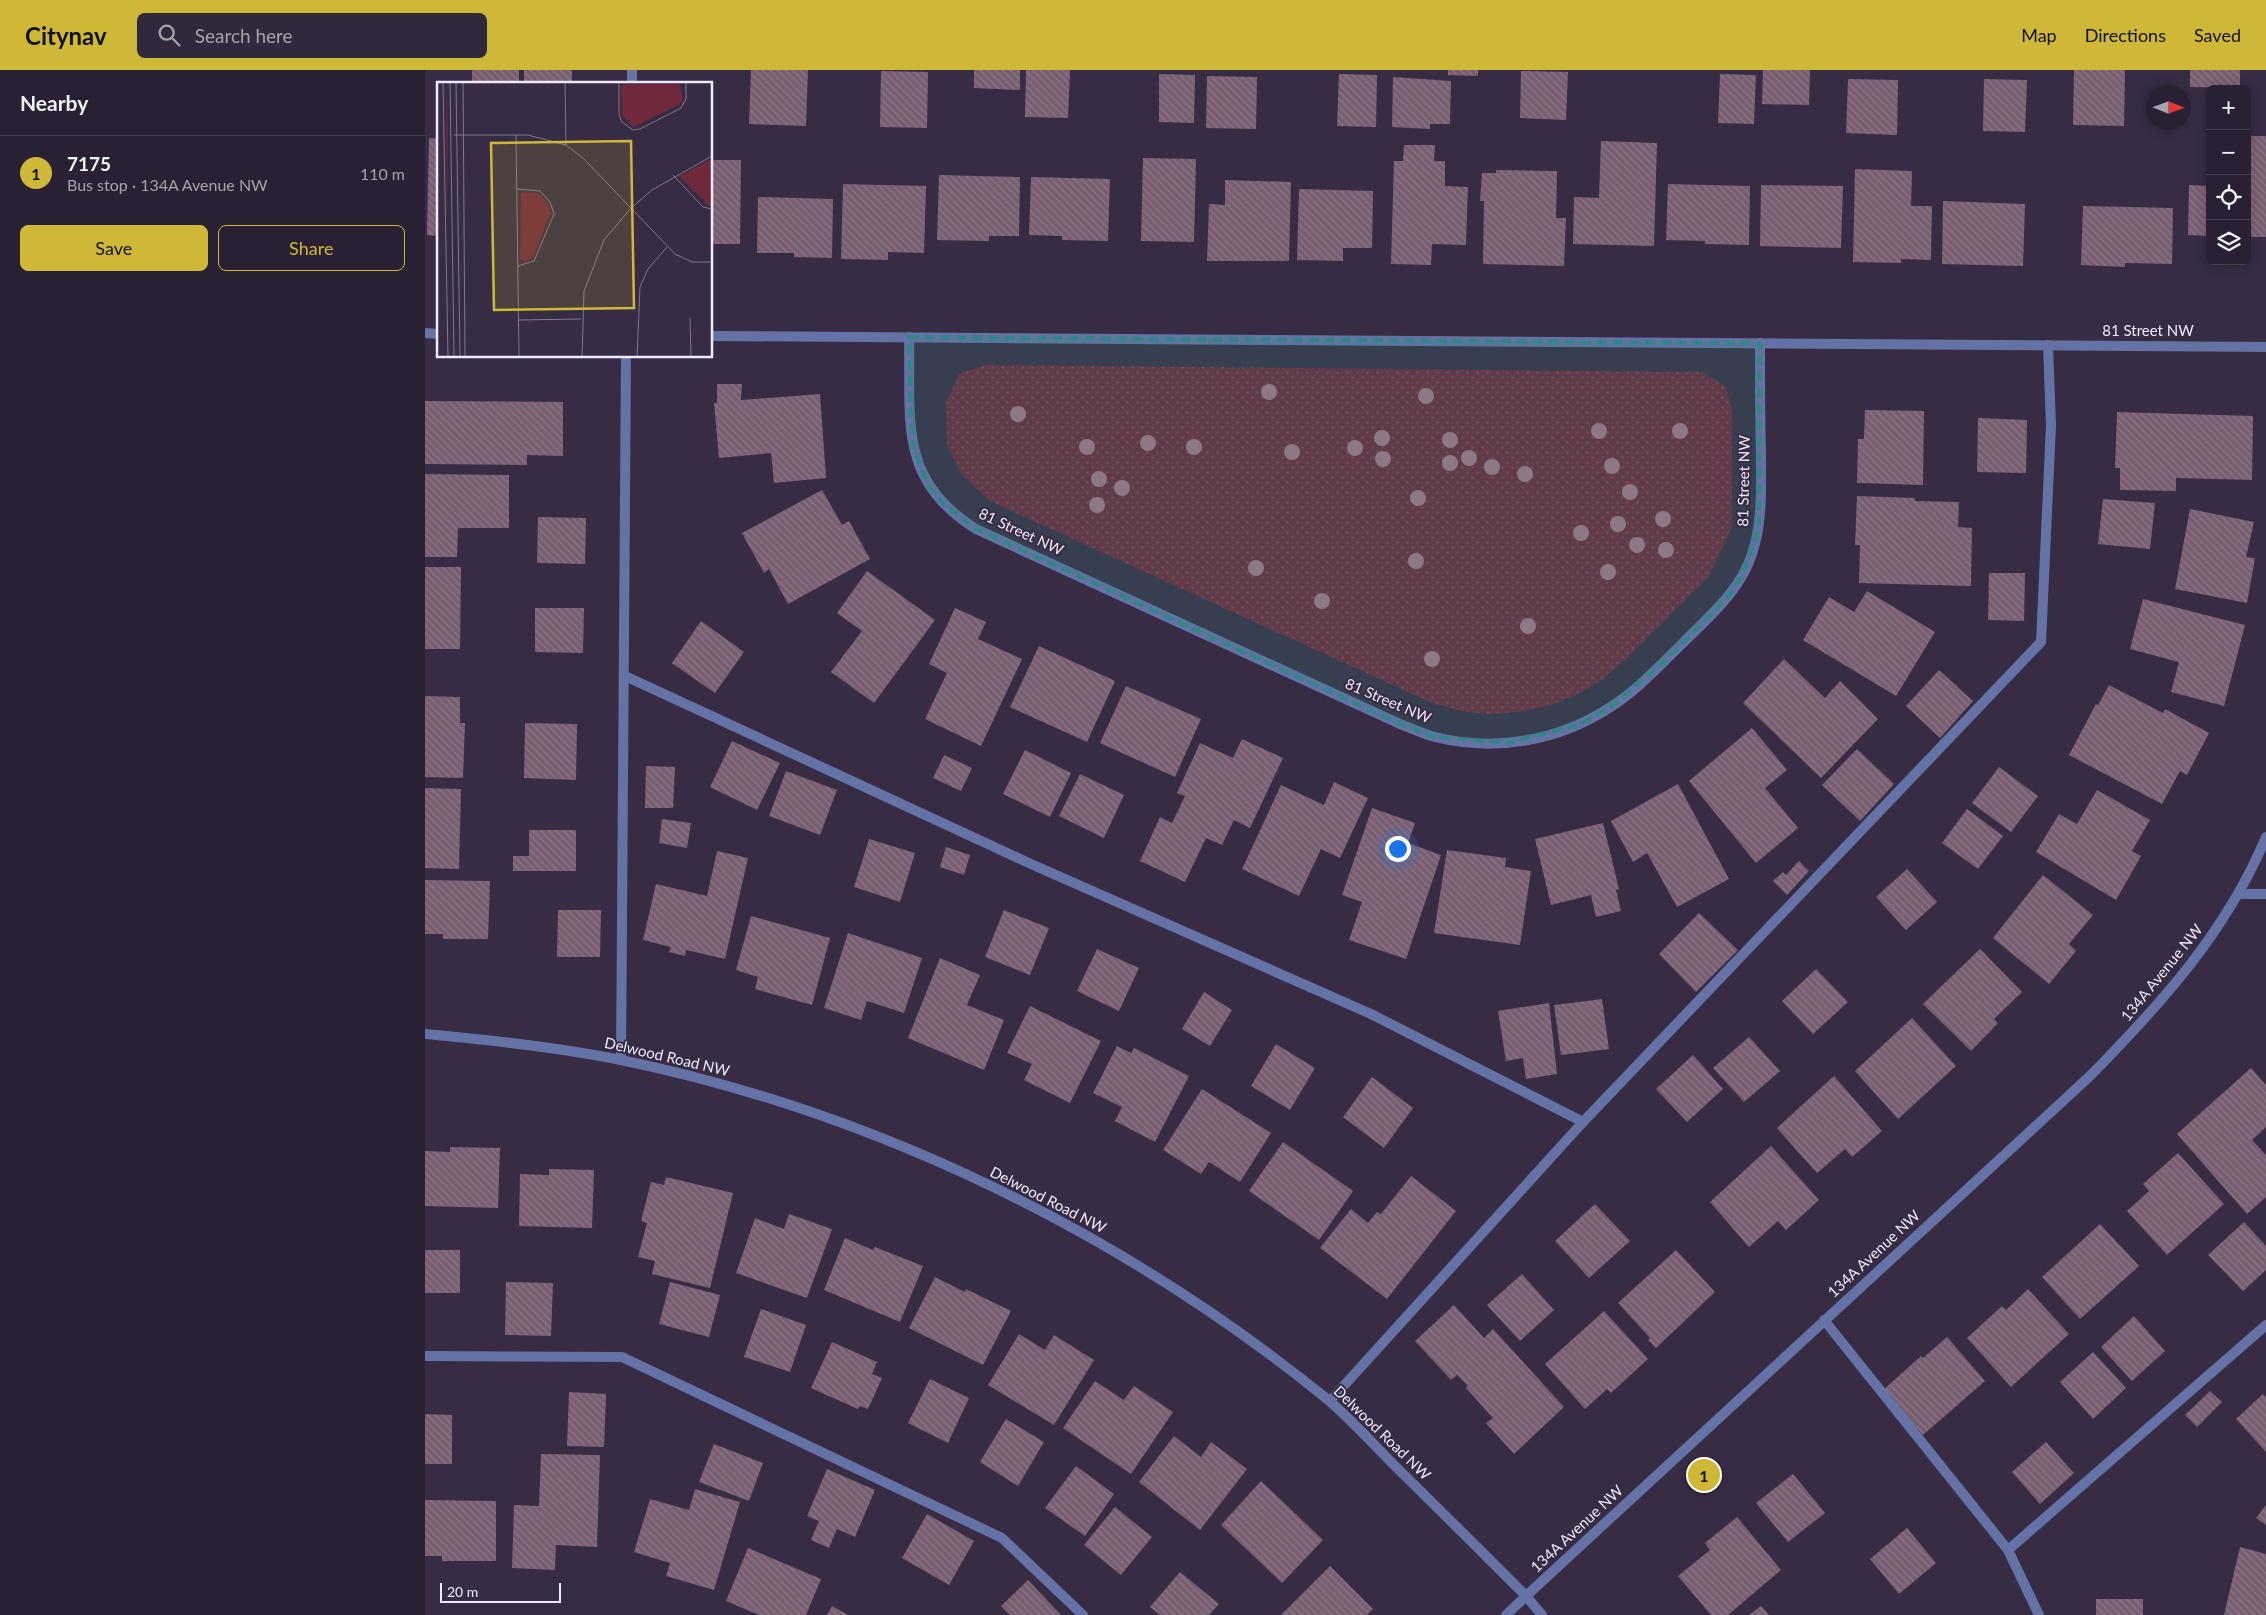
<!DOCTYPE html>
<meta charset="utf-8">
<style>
body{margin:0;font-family:Lato,sans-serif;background:#31293b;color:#f1f3f6}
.controls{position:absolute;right:15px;top:15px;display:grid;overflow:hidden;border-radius:8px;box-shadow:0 2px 12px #0003}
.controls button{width:45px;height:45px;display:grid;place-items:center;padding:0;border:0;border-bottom:1px solid #453e4e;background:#292133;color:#f1f3f6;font:25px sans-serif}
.compass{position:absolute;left:1721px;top:15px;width:45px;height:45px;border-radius:50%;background:#292133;box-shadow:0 2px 12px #0003;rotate:91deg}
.scale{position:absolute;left:15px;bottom:12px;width:121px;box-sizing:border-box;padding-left:5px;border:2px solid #f0e9f9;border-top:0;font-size:14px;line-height:18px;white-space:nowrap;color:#f0e9f9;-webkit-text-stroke:4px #372c44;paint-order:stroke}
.you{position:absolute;left:972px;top:778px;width:18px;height:18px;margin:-12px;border:4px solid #fff;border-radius:50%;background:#1a73e8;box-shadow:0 0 0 8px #1a73e833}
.badge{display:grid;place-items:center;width:32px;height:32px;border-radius:50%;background:#cfb837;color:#111;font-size:16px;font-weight:700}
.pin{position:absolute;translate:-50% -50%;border:2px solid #fff;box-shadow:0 1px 5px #0006}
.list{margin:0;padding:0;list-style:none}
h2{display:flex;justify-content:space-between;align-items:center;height:65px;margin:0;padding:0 20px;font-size:21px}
h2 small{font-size:16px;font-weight:400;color:#a5a3ac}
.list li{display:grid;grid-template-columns:32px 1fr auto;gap:15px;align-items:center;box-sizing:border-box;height:75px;padding:0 20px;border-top:1px solid #453e4e}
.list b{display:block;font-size:19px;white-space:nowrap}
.list p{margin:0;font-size:16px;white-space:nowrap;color:#a5a3ac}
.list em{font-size:16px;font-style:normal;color:#a5a3ac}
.actions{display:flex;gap:10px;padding:15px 20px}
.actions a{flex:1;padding:11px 0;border:1px solid #cfb837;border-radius:8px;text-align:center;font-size:18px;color:#cfb837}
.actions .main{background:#cfb837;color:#111}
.icon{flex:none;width:28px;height:28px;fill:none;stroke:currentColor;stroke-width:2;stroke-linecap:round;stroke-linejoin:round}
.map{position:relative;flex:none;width:1841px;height:1545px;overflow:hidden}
header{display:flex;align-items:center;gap:30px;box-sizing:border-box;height:70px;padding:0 25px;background:#cfb837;color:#111}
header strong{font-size:24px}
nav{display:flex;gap:28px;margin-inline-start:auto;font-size:18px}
.search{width:350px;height:45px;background:#31293b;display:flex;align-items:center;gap:12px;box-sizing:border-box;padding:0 18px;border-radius:8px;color:#a5a3ac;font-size:19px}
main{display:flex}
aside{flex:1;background:#292133}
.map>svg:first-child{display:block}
</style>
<header>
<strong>Citynav</strong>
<div class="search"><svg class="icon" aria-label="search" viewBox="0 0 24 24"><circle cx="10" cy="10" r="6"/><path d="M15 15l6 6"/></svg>Search here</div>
<nav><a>Map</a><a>Directions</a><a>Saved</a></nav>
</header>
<main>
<aside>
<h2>Nearby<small></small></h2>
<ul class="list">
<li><span class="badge">1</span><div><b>7175</b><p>Bus stop · 134A Avenue NW</p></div><em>110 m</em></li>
</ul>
<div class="actions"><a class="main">Save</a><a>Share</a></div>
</aside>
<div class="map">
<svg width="1841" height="1545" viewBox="0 0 1841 1545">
<defs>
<pattern id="grass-dots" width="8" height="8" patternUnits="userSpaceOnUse" patternTransform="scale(1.25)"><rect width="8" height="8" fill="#6f283c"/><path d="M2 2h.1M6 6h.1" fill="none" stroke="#844759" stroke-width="1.8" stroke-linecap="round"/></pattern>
<pattern id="building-back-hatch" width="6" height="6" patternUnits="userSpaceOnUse" patternTransform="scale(1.25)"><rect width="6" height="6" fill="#785e71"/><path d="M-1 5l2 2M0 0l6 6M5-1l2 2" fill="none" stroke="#8c7586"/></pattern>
</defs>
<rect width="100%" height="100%" fill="#372c44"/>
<polygon fill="url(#grass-dots)" points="560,295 1278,302 1301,317 1307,339 1307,457 1284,506 1201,589 1178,609 1152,625 1123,636 1093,642 1064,644 1036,641 1007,633 565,431 537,405 522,375 521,333 534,304"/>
<g fill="url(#building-back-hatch)">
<rect x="47" y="0" width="47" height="14"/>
<rect x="99" y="0" width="48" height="14"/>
<polygon points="326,0 383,0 381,56 324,54"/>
<polygon points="549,0 595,0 595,20 549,18"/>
<polygon points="601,0 645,0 643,48 600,47"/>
<polygon points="1023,0 1053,0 1053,6 1023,5"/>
<polygon points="1338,0 1385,0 1384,35 1337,34"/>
<polygon points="1649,0 1700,0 1699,56 1648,55"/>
<polygon points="1765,0 1815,0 1815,18 1765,17"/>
<polygon points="456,1 503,2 502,58 455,57"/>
<polygon points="1096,1 1143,2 1141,50 1095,48"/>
<polygon points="734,4 770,5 769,53 734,52"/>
<polygon points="914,4 952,5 951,57 912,56"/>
<polygon points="1295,4 1331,5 1329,54 1293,53"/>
<polygon points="782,6 832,7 831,59 781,58"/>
<polygon points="968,7 1026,11 1025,54 1005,54 1005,59 967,57"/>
<polygon points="1423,9 1473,10 1472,65 1421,63"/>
<polygon points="1559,9 1602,10 1600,62 1558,61"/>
<rect x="1822" y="66" width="19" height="101"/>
<polygon points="4,68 14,69 14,166 2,165"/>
<polygon points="1176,71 1232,73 1229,176 1148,174 1149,127 1174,128"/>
<polygon points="979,75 1010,75 1009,91 1020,91 1020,116 1043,117 1041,175 1007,174 1006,195 966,194 969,91 978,91"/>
<polygon points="718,88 771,89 769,172 716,171"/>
<polygon points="286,90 316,90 315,174 286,174"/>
<polygon points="1430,99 1487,101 1486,136 1507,136 1506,190 1476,189 1476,193 1428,192"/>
<polygon points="1071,100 1132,101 1131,148 1141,148 1139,196 1058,194 1059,131 1055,131 1057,103 1071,103"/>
<polygon points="514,105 595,107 594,166 564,166 564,171 512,170"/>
<polygon points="606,107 685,109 683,171 637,170 637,166 604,165"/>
<polygon points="800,110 866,112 864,191 782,191 784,134 800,135"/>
<polygon points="418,114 501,116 499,183 463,182 463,190 416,189"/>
<polygon points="1243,114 1325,116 1324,175 1280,174 1280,171 1241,170"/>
<polygon points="1336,115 1418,116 1416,178 1335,176"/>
<polygon points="1764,115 1785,116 1785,166 1763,165"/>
<polygon points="874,119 948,121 947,178 918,178 918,191 872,190"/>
<polygon points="333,127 408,129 407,188 369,187 369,183 332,183"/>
<polygon points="1518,131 1600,134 1598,196 1517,194"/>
<polygon points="1658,136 1748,138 1747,194 1700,193 1700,197 1656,195"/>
<polygon points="292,314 317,314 316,330 395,324 401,408 349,413 346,383 294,388 289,333 292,333"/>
<polygon points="0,331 138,332 138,386 102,385 102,395 0,394"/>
<polygon points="1440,340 1499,341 1498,415 1432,413 1433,369 1439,369"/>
<polygon points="1692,342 1828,346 1827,410 1751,408 1751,421 1695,420 1695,398 1690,398"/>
<polygon points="1553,348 1602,350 1601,403 1552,402"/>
<polygon points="0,404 84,405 84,458 33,458 32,487 0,487"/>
<polygon points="397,420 417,455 424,451 445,489 363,534 344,499 339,503 317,463"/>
<polygon points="1432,426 1490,428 1490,431 1534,432 1533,457 1547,458 1546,516 1434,513 1435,475 1430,475"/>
<polygon points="1678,429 1730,433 1725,479 1673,474"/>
<polygon points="1765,439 1829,452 1821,487 1830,488 1822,533 1750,519"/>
<polygon points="113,447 161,448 160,494 112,493"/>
<polygon points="0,497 36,497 35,579 0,579"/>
<polygon points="442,501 510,550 449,633 406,602 437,561 412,543"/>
<polygon points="1564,503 1600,503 1599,551 1563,550"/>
<polygon points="1442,521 1510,562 1471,626 1378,570 1404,527 1429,542"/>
<polygon points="1718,529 1820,555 1799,636 1746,622 1754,592 1705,579"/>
<polygon points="110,538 159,538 158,583 110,582"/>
<polygon points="530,538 561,552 553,569 597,589 556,676 500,649 522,603 504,594"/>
<polygon points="276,551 319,582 290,623 247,593"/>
<polygon points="614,576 690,611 662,672 585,637"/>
<polygon points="1359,589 1400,628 1415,611 1453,649 1396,708 1318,633"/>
<polygon points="1514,600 1548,631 1515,668 1481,636"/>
<polygon points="1684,615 1738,643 1740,639 1784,663 1762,705 1755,701 1737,734 1644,685 1671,634 1673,635"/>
<polygon points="701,616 776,649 750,707 675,673"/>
<polygon points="0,626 35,627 35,653 40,653 38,708 0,707"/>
<polygon points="100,653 152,654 151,710 99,708"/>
<polygon points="1327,658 1362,700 1340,718 1373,758 1331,793 1264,711"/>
<polygon points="817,669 858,688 825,758 809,750 797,775 781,768 760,812 715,791 735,747 747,753 760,726 752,723 775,673 808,688"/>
<polygon points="307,671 355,693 332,740 285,717"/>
<polygon points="1432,679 1469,714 1435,751 1397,715"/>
<polygon points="600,680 646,703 625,747 578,724"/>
<polygon points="519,685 547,698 536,721 508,708"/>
<polygon points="221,696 250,697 248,738 220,738"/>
<polygon points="1574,697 1613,726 1586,762 1547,733"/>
<polygon points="361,701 412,720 395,765 344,746"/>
<polygon points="655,704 699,725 679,768 634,746"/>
<polygon points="909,712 943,728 915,788 896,779 874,826 817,799 856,715 899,735"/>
<polygon points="1253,714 1304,809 1252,837 1222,783 1208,792 1186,751"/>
<polygon points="0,718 36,719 34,799 0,798"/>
<polygon points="1672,720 1725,750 1707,781 1716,786 1691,830 1611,782 1634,744 1652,754"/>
<polygon points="947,738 990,753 983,773 1016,785 981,889 924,870 937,832 917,825"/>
<polygon points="1542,739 1578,766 1553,799 1517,773"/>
<polygon points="237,749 266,753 262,778 234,773"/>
<polygon points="1178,753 1194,819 1191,820 1196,841 1171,847 1166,825 1126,835 1110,769"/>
<polygon points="104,760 151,760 151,801 88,801 88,786 104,786"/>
<polygon points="444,769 490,783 475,832 429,817"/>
<polygon points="521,777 545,785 539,805 515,797"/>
<polygon points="1022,780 1081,788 1080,797 1106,801 1095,875 1009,863"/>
<polygon points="292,781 323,788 300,889 261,880 260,886 244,882 246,877 218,870 231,814 282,826"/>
<polygon points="1374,791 1384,801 1362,825 1348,811 1358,802 1361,805"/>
<polygon points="1482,799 1512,832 1481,860 1451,827"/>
<polygon points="1618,805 1668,845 1644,874 1651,881 1624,914 1568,868"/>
<polygon points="0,810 65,811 63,869 18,869 18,864 0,864"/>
<polygon points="133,840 176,840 175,887 132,887"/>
<polygon points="579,840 624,858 605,905 560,887"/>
<polygon points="1274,843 1313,880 1271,922 1234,884"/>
<polygon points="326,846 405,868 387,935 330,919 333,907 311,900"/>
<polygon points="423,863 497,888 479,943 442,931 436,950 399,938"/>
<polygon points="672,879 714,898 694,941 652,921"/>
<polygon points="1555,879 1597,922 1569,949 1573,953 1546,981 1498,934"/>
<polygon points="515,888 555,905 542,935 579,950 559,1000 483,968"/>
<polygon points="1391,899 1423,932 1388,964 1357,931"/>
<polygon points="779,922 807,940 785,976 757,959"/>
<polygon points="1177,929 1184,979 1136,985 1129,935"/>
<polygon points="1124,933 1132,1004 1101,1009 1098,988 1081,991 1073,941"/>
<polygon points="605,936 676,971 645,1033 599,1010 607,994 582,983"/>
<polygon points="1487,948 1531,996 1473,1049 1430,1001"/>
<polygon points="1324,967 1355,1001 1319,1032 1288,998"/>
<polygon points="851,974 890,998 865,1040 826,1016"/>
<polygon points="692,976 706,983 709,978 764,1006 730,1072 690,1051 697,1037 668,1023"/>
<polygon points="1268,985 1298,1019 1262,1052 1231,1019"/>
<polygon points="1826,998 1841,1015 1841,1057 1827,1070 1841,1085 1841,1127 1822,1144 1752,1064"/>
<polygon points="1409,1006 1457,1061 1427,1087 1420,1079 1392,1103 1352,1058"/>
<polygon points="947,1007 988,1038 959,1078 918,1047"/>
<polygon points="777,1019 846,1063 815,1112 784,1092 776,1104 738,1080"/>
<polygon points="858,1072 928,1121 894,1170 824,1121"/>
<polygon points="1346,1076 1394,1130 1361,1160 1353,1151 1324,1177 1285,1132"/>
<polygon points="25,1077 75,1078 73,1138 0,1136 0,1081 25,1082"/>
<polygon points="1753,1083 1799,1134 1742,1185 1702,1141 1724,1121 1718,1114"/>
<polygon points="124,1099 169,1100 167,1158 94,1156 95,1104 124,1105"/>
<polygon points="986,1106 1031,1141 962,1229 895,1178 926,1139 943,1153 952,1142 956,1144"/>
<polygon points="241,1107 308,1123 285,1218 227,1204 230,1191 213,1187 222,1153 216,1151 226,1112 239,1115"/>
<polygon points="1170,1134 1205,1171 1164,1208 1130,1171"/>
<polygon points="364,1144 407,1159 382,1228 311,1203 330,1148 359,1159"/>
<polygon points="1819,1152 1841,1176 1841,1200 1818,1221 1783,1185"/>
<polygon points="1675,1154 1714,1196 1655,1249 1617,1207"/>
<polygon points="420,1168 448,1180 450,1177 498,1196 475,1252 399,1220"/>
<rect x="0" y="1180" width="35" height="43"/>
<polygon points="1251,1180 1290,1222 1231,1278 1223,1270 1225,1268 1193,1233"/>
<polygon points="1097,1204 1129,1240 1095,1271 1062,1235"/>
<polygon points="510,1207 540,1222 541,1219 586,1241 558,1295 484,1258"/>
<polygon points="81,1212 128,1213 126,1266 80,1265"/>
<polygon points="245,1212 295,1225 284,1267 234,1254"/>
<polygon points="1603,1219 1644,1264 1586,1317 1542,1268 1577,1236 1581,1240"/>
<polygon points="1029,1235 1059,1268 1068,1259 1139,1337 1089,1384 1061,1353 1068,1348 1041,1318 1043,1316 1032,1305 1026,1310 990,1271"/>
<polygon points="336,1239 381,1255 365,1302 319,1287"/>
<polygon points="1179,1241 1223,1289 1186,1323 1182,1319 1160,1339 1120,1294"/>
<polygon points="1709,1246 1740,1281 1707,1311 1676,1277"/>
<polygon points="594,1264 620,1280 629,1265 669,1290 629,1355 563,1315"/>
<polygon points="1522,1267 1560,1311 1498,1365 1458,1320 1496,1286 1498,1288"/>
<polygon points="407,1272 452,1292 447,1304 457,1308 443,1339 435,1336 433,1339 386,1318"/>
<polygon points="1668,1282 1701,1318 1668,1349 1635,1312"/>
<polygon points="505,1309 544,1328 523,1373 483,1353"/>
<polygon points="670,1311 699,1330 709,1316 748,1342 706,1404 638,1358"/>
<polygon points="1785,1321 1797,1332 1772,1357 1760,1345"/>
<polygon points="144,1322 181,1324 179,1377 142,1376"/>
<polygon points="1838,1324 1841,1327 1841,1382 1811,1349"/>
<polygon points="0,1344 27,1345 27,1394 0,1394"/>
<polygon points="581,1349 619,1372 593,1416 555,1392"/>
<polygon points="749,1366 776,1387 786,1372 822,1399 775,1460 714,1412"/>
<polygon points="1621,1372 1649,1403 1615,1434 1587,1402"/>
<polygon points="289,1374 338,1393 324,1431 274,1412"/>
<polygon points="116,1384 175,1385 172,1477 131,1475 130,1500 87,1498 89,1435 114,1436"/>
<polygon points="651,1396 689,1424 660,1466 620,1438"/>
<polygon points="402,1399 450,1420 430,1467 412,1459 404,1478 386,1470 394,1451 382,1446"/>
<polygon points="1368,1404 1400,1443 1363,1472 1331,1433"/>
<polygon points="836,1411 898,1470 857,1513 796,1455"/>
<polygon points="270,1419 315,1432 289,1520 241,1506 245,1493 209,1482 225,1429 264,1440"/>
<polygon points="0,1430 71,1431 71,1491 17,1491 17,1486 0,1486"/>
<polygon points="1841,1435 1841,1455 1831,1448"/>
<polygon points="690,1437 727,1467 696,1505 659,1475"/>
<polygon points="502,1444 549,1471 524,1515 477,1488"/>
<polygon points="1312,1447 1356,1500 1303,1545 1286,1545 1253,1506 1285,1480 1280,1473"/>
<polygon points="1482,1458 1511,1493 1474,1524 1445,1489"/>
<polygon points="1815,1477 1841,1484 1841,1545 1799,1545"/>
<polygon points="323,1478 396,1509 381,1545 334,1545 301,1531"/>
<polygon points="905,1496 948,1539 942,1545 856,1545"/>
<polygon points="755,1502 794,1534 784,1545 735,1545 725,1537"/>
<polygon points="603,1510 636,1545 585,1545 576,1536"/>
<rect x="1671" y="1529" width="47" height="16"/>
<polygon points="407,1536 423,1545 402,1545"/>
<polygon points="1336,1536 1344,1545 1324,1545"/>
</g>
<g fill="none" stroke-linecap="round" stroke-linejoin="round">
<g stroke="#6572a6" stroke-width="10">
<polyline points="207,14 207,0"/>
<polyline points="200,606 606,794 946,944 1158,1052 1616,572 1626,355 1623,275"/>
<polyline points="196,990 201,286"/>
<polyline points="1399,1250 1583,1480 1614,1545"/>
<polyline points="0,1286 197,1287 577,1468 658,1545"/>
<polyline points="905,1331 1158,1052"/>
<polyline points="1583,1480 1841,1255"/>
</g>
<g stroke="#6572a6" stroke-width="10">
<polyline points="0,263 14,264"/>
<polyline points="286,266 1841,277"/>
<path d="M484,267C486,349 472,410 551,459L975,654C986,658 998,664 1010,667C1070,682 1133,671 1184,638C1213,620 1237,593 1261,570C1286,545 1316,519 1327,484C1338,451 1336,417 1336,383C1335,346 1335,310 1335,273"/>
<polyline points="1815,824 1841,824"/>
<polyline points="1081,1545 1101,1526"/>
</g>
<g stroke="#6572a6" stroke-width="10">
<path d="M0,964C66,970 131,977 196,990C453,1043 699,1164 902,1329C926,1349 948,1374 970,1396C1014,1439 1058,1483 1101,1526L1117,1545"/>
<path d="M1101,1526L1665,1006C1736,934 1802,861 1841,767"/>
</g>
</g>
<g fill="#a47588">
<circle cx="844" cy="322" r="8"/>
<circle cx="1001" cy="326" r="8"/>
<circle cx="593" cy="344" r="8"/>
<circle cx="1174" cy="361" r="8"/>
<circle cx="1255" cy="361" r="8"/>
<circle cx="957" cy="368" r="8"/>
<circle cx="1025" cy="370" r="8"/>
<circle cx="723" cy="373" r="8"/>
<circle cx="662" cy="377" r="8"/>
<circle cx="769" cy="377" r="8"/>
<circle cx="930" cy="378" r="8"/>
<circle cx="867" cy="382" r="8"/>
<circle cx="1044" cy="388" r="8"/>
<circle cx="958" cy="389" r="8"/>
<circle cx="1025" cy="393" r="8"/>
<circle cx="1187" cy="396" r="8"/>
<circle cx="1067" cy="397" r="8"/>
<circle cx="1100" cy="404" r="8"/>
<circle cx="674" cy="409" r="8"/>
<circle cx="697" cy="418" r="8"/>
<circle cx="1205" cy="422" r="8"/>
<circle cx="993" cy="428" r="8"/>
<circle cx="672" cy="435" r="8"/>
<circle cx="1238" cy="449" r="8"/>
<circle cx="1193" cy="454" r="8"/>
<circle cx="1156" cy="463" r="8"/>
<circle cx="1212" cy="475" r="8"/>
<circle cx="1241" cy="480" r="8"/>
<circle cx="991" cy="491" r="8"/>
<circle cx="831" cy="498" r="8"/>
<circle cx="1183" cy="502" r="8"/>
<circle cx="897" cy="531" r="8"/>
<circle cx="1103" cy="556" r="8"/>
<circle cx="1007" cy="589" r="8"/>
</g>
<path fill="#318783" fill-opacity="0.2" stroke="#318783" stroke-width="4" stroke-dasharray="10 6" stroke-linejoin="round" d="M484,267L1335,273L1334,459L1317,506L1305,525L1241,590L1186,637L1154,655L1083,673L1009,667L975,654L551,459L517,433L503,416L487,375Z"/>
<g text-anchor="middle" stroke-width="4" stroke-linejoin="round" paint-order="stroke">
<g font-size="15" fill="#f0e9f9" stroke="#372c44">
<text x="1723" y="266">81 Street NW</text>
<text transform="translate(1319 411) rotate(-89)" y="5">81 Street NW</text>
<text transform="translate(596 462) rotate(25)" y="5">81 Street NW</text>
<text transform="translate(963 631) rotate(23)" y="5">81 Street NW</text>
<text transform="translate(1737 903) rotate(-51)" y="5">134A Avenue NW</text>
<text transform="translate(242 987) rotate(13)" y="5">Delwood Road NW</text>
<text transform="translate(623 1130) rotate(27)" y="5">Delwood Road NW</text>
<text transform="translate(1449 1184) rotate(-43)" y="5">134A Avenue NW</text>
<text transform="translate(957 1363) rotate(44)" y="5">Delwood Road NW</text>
<text transform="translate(1152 1459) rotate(-43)" y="5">134A Avenue NW</text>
</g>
</g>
<g transform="translate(12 12)">
<rect width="275" height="275" fill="#372c44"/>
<path d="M188,2H243L246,18L242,23L196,45L185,33L184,4ZM9,6L11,49L10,141ZM275,77V124H272L242,94ZM84,110L101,111L111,121L114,131L96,176L87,180L83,177Z" fill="#6f283c"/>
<path fill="none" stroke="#81788c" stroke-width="1" d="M6,0L11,275M13,0L17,275M19,0L23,275M26,0L28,275M128,0L129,63M182,0V33L185,40L196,48L203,47L244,26L249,17V0M17,53H91L129,63L146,76L238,172L255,180H275M79,53L82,275M236,93L266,125L275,127M80,107L103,109L113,120L117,132L97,179L81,184M253,236L254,275M81,238L144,237M145,275L147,209L167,158L194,126L215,108L275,74M165,275H275M200,275L203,205L211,187L230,165"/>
<path fill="#cfb837" fill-opacity="0.15" stroke="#cfb837" stroke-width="2.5" d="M194,59L197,226L57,228L54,61Z"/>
<rect width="275" height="275" fill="none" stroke="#f0e9f9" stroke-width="2.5"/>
</g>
</svg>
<div class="controls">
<button>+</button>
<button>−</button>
<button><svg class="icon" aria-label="locate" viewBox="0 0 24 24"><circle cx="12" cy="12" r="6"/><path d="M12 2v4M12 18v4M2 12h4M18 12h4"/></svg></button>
<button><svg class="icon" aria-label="layers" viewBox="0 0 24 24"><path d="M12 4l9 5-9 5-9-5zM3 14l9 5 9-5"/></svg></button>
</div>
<svg class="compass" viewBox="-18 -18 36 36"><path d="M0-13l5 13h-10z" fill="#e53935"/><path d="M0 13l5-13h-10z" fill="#a5a3ac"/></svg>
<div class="scale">20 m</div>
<div class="you"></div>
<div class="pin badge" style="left:1279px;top:1405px">1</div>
</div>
</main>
